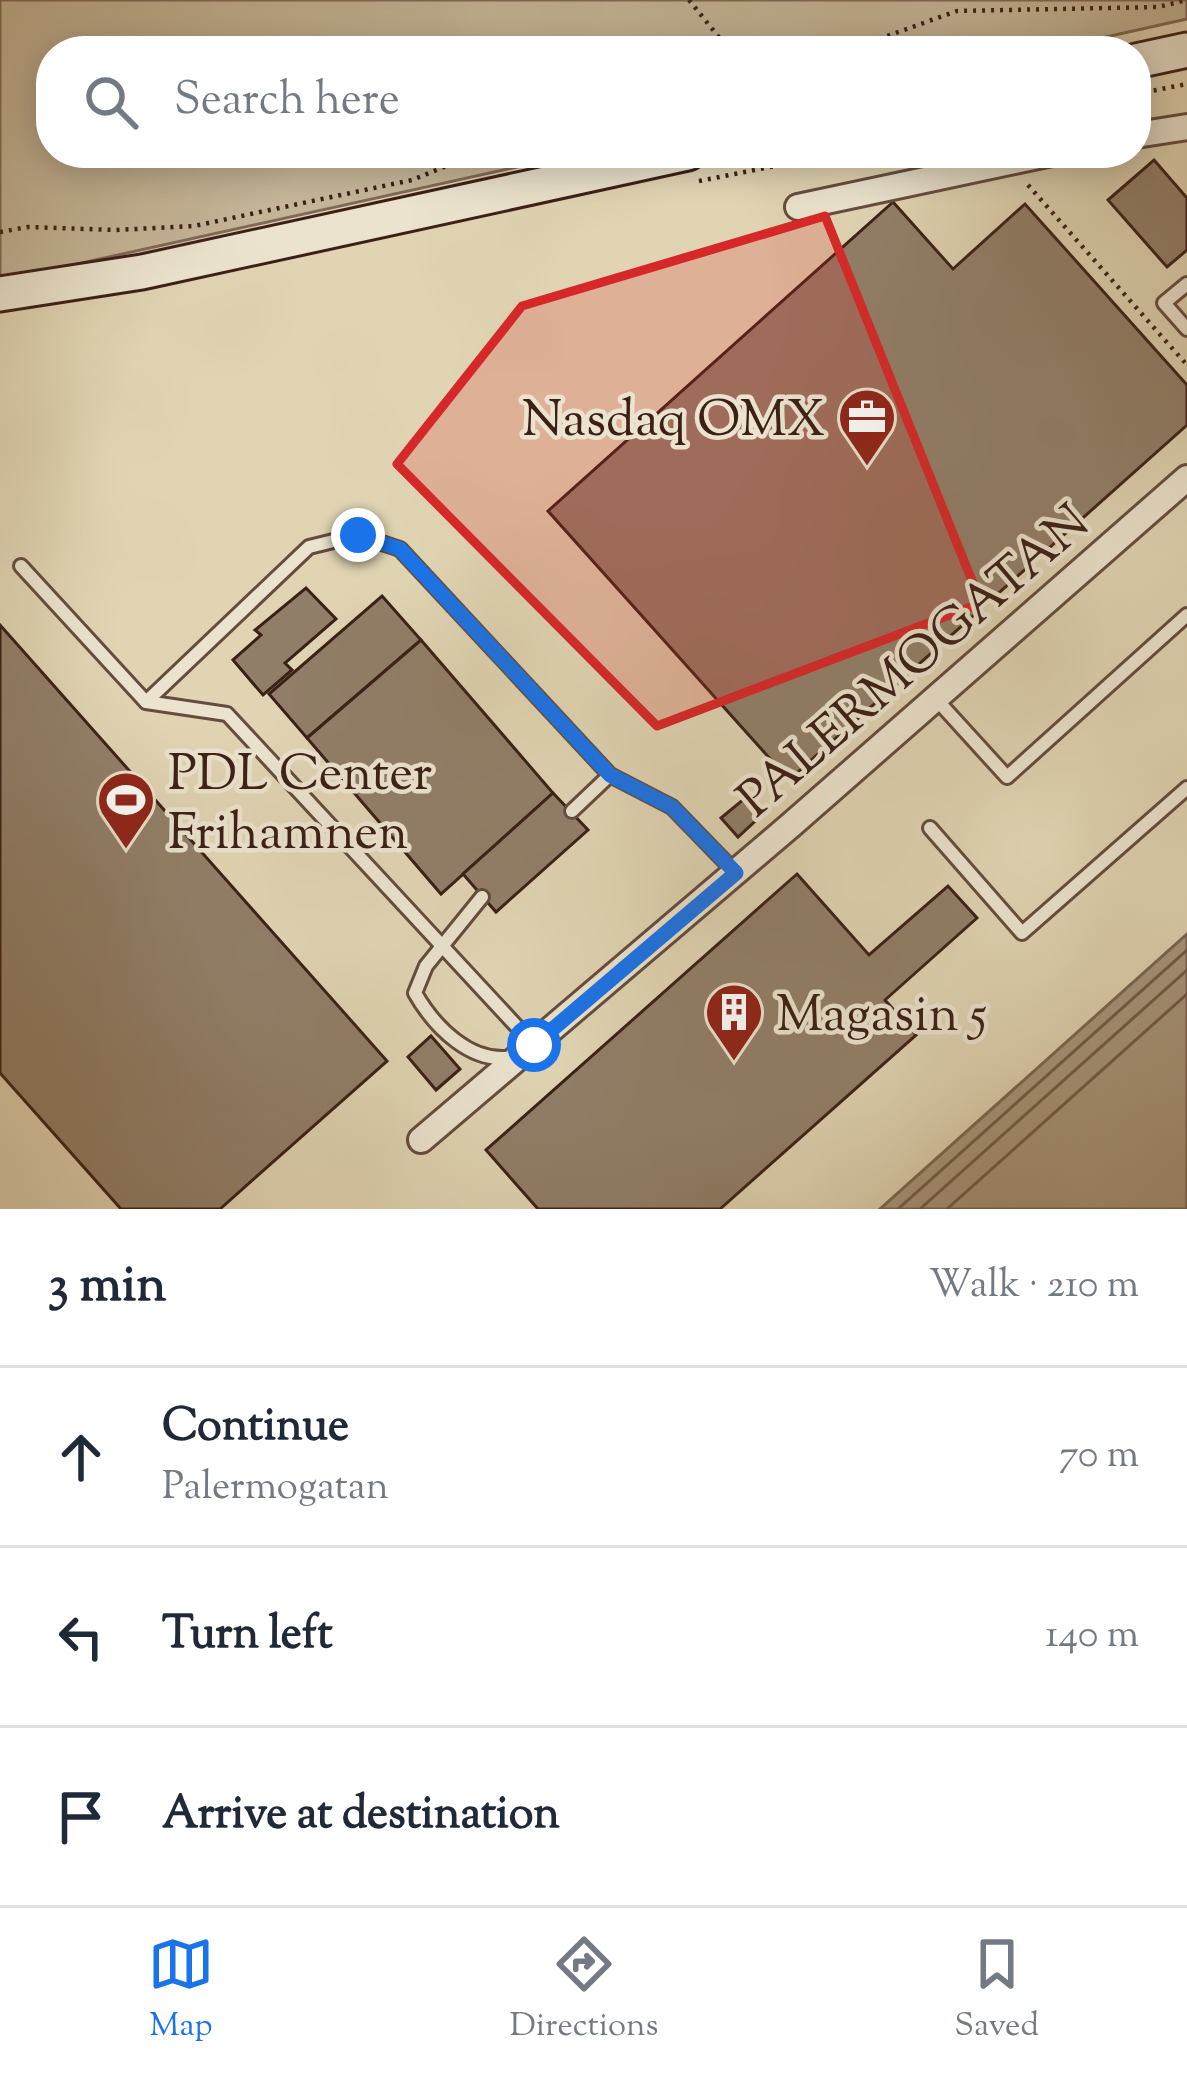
<!DOCTYPE html>
<meta charset="utf-8">
<style>
body{margin:0;font-family:"Sorts Mill Goudy",serif;background:#f2f2f3;color:#1f2937}
.stop{position:absolute;width:36px;height:36px;margin:-27px;border:9px solid #1a73e8;border-radius:50%;background:#fff}
.stop.end{background:#1a73e8;border-color:#fff;box-shadow:0 3px 12px #0008}
.list{margin:0;padding:0;list-style:none}
h2{display:flex;justify-content:space-between;align-items:center;height:156px;margin:0;padding:0 48px;font-size:51px}
h2 small{font-size:39px;font-weight:400;color:#747a83}
.list li{display:grid;grid-template-columns:78px 1fr auto;gap:36px;align-items:center;box-sizing:border-box;height:180px;padding:0 48px;border-top:3px solid #e0e1e3}
.list b{display:block;font-size:45px;white-space:nowrap}
.list p{margin:0;font-size:39px;white-space:nowrap;color:#747a83}
.list em{font-size:39px;font-style:normal;color:#747a83}
.icon{flex:none;width:66px;height:66px;fill:none;stroke:currentColor;stroke-width:2;stroke-linecap:round;stroke-linejoin:round}
.map{position:relative;flex:none;width:1187px;height:1209px;overflow:hidden}
.search{position:absolute;background:#fff;box-shadow:0 6px 30px #0003;left:36px;right:36px;top:36px;height:132px;display:flex;align-items:center;gap:30px;box-sizing:border-box;padding:0 42px;border-radius:48px;color:#747a83;font-size:45px}
.sheet{height:696px;background:#fff}
nav{display:flex;justify-content:space-around;align-items:center;box-sizing:border-box;height:168px;border-top:3px solid #e0e1e3;background:#fff;font-size:33px;color:#747a83}
nav a{display:grid;justify-items:center;gap:6px}
nav .on{color:#1a73e8}
.map>svg:first-child{display:block}
</style>
<div class="map">
<svg width="1187" height="1209" viewBox="0 0 1187 1209">
<rect width="100%" height="100%" fill="#e0d4b3"/>
<filter id="stains"><feTurbulence type="fractalNoise" baseFrequency=".00167" numOctaves="4"/><feColorMatrix values="0 0 0 0 .2 0 0 0 0 .09 0 0 0 0 .02 0 0 0 .5 -.17"/></filter>
<radialGradient id="worn" r=".72"><stop offset=".6" stop-color="#630" stop-opacity="0"/><stop offset="1" stop-color="#630" stop-opacity=".3"/></radialGradient>
<polygon fill="#c4b598" stroke="#806a57" stroke-width="3" points="0,0 1187,0 1187,19 1043,51 51,51 51,153 580,153 0,281"/>
<polygon fill="#a8977e" stroke="#7c6754" stroke-width="3" points="1187,934 1187,1209 880,1209"/>
<g fill="none" stroke-linecap="round" stroke-linejoin="round">
<g stroke="#725c4a" stroke-width="3">
<polyline points="898,1209 1187,950"/>
<polyline points="920,1209 1187,970"/>
<polyline points="947,1209 1187,994"/>
</g>
</g>
<g fill="#917e68" stroke="#3b2016" stroke-width="3">
<polygon points="1154,160 1187,198 1187,250 1167,267 1108,200"/>
<polygon points="893,202 953,269 1025,204 1187,385 1187,425 789,780 548,511"/>
<polygon points="306,588 336,619 285,663 292,670 263,695 233,660 261,635 255,630"/>
<polygon points="382,596 421,640 307,738 269,694"/>
<polygon points="0,625 387,1061 220,1209 121,1209 0,1073"/>
<polygon points="421,640 553,793 441,894 307,738"/>
<polygon points="553,793 588,830 496,912 463,874"/>
<polygon points="750,794 765,812 738,837 721,818"/>
<polygon points="797,874 869,955 948,886 977,918 885,1000 916,1035 720,1209 538,1209 486,1150"/>
<polygon points="431,1036 460,1069 436,1090 408,1057"/>
</g>
<g fill="none" stroke-linecap="round" stroke-linejoin="round">
<g stroke="#644d3d" stroke-width="18">
<g id="lane">
<polyline points="1187,284 1164,303 1187,329"/>
<polyline points="21,566 146,702 227,714 533,1044"/>
<polyline points="936,699 1007,777 1187,615"/>
<polyline points="146,702 309,547 358,535 400,549 610,775 672,807 736,873"/>
<polyline points="572,811 610,775"/>
<polyline points="930,828 1022,933 1187,788"/>
<path d="M482,897L426,966L415,993C435,1028 472,1065 514,1057"/>
</g>
</g>
<g stroke="#644d3d" stroke-width="30">
<g id="street">
<polyline points="1136,135 1187,127"/>
<polyline points="798,207 1052,153"/>
<polyline points="421,1140 791,825 1187,478"/>
</g>
</g>
<g stroke="#3b2016" stroke-width="39">
<g id="secondary">
<polyline points="1136,61 1187,50"/>
<polyline points="0,294 142,272 688,153"/>
</g>
</g>
<g stroke="#3b2016" stroke-width="4.5" stroke-dasharray="3 6" stroke-linecap="butt">
<polyline points="689,0 730,51"/>
<polyline points="845,51 957,11 1158,7 1187,0"/>
<polyline points="1136,94 1187,84"/>
<polyline points="699,181 841,153"/>
<polyline points="1028,185 1187,365"/>
<polyline points="0,232 28,227 116,230 194,226 412,180 478,153"/>
</g>
<use href="#lane" stroke="#ebe3ce" stroke-width="12"/>
<use href="#street" stroke="#ebe3ce" stroke-width="24"/>
<use href="#secondary" stroke="#ebe3ce" stroke-width="33"/>
</g>
<g fill="none" stroke-linecap="round" stroke-linejoin="round">
<polyline stroke="#1a73e8" stroke-width="15" points="358,535 400,549 610,775 672,807 736,873 534,1045"/>
</g>
<path fill="#d62828" fill-opacity="0.2" stroke="#d62828" stroke-width="9" stroke-linejoin="round" d="M825,216L981,603L657,726L397,464L522,306Z"/>
<defs>
<g id="office-pin" transform="scale(3)"><path d="M0 17L-7.5 6A9.5 9.5 0 1 1 7.5 6Z" fill="#8f2418" stroke="#ebe3ce"/><path d="M-6-3h4V-5.5h4V-3h4V5H-6ZM-1-4.5V-3h2v-1.5ZM-6 0V1H6V0Z" fill="#fff"/></g>
<g id="stadium-pin" transform="scale(3)"><path d="M0 17L-7.5 6A9.5 9.5 0 1 1 7.5 6Z" fill="#8f2418" stroke="#ebe3ce"/><path d="M0-5a6.5 5 0 1 0 0 10a6.5 5 0 1 0 0-10ZM-3.5-1.8h7v3.6h-7Z" fill="#fff"/></g>
<g id="building-pin" transform="scale(3)"><path d="M0 17L-7.5 6A9.5 9.5 0 1 1 7.5 6Z" fill="#8f2418" stroke="#ebe3ce"/><path d="M-4-6H4V6H1V3H-1V6H-4ZM-2.5-4.3h1.7v1.8h-1.7ZM.8-4.3h1.7v1.8H.8ZM-2.5-1h1.7V.8h-1.7ZM.8-1h1.7V.8H.8Z" fill="#fff"/></g>
</defs>
<g fill-rule="evenodd">
<use href="#office-pin" x="867" y="417"/>
<use href="#stadium-pin" x="126" y="800"/>
<use href="#building-pin" x="734" y="1012"/>
</g>
<g text-anchor="middle" stroke-width="9" stroke-linejoin="round" paint-order="stroke">
<g font-size="51" fill="#3b2016" stroke="#ebe3ce" text-anchor="start">
<text x="825" y="435" text-anchor="end">Nasdaq OMX</text>
<text x="168" y="789">PDL Center<tspan x="168" dy="59">Frihamnen</tspan></text>
<text x="776" y="1030">Magasin 5</text>
</g>
<g font-size="51" fill="#3b2016" stroke="#ebe3ce">
<text transform="translate(912 659) rotate(-41)" y="18">PALERMOGATAN</text>
</g>
</g>
<rect width="100%" height="100%" filter="url(#stains)"/>
<rect width="100%" height="100%" fill="url(#worn)"/>
</svg>
<div class="stop" style="left:534px;top:1045px"></div>
<div class="stop end" style="left:358px;top:535px"></div>
<div class="search"><svg class="icon" aria-label="search" viewBox="0 0 24 24"><circle cx="10" cy="10" r="6"/><path d="M15 15l6 6"/></svg>Search here</div>
</div>
<section class="sheet">
<h2>3 min<small>Walk · 210 m</small></h2>
<ul class="list">
<li><svg class="icon" aria-label="ahead" viewBox="0 0 24 24"><path d="M12 20V5M6 11l6-6 6 6"/></svg><div><b>Continue</b><p>Palermogatan</p></div><em>70 m</em></li>
<li><svg class="icon" aria-label="left" viewBox="0 0 24 24"><path d="M17 20v-9H6M10 6l-5 5 5 5"/></svg><div><b>Turn left</b></div><em>140 m</em></li>
<li><svg class="icon" aria-label="arrive" viewBox="0 0 24 24"><path d="M6 21V4h12l-3 4 3 4H6"/></svg><div><b>Arrive at destination</b></div></li>
</ul>
</section>
<nav>
<a class="on"><svg class="icon" aria-label="map" viewBox="0 0 24 24"><path d="M3 6l6-2 6 2 6-2v14l-6 2-6-2-6 2zM9 4v14M15 6v14"/></svg>Map</a>
<a><svg class="icon" aria-label="directions" viewBox="0 0 24 24"><path d="M12 3l9 9-9 9-9-9zM9 14v-3h6M13 9l2 2-2 2"/></svg>Directions</a>
<a><svg class="icon" aria-label="saved" viewBox="0 0 24 24"><path d="M7 4h10v16l-5-4-5 4z"/></svg>Saved</a>
</nav>
